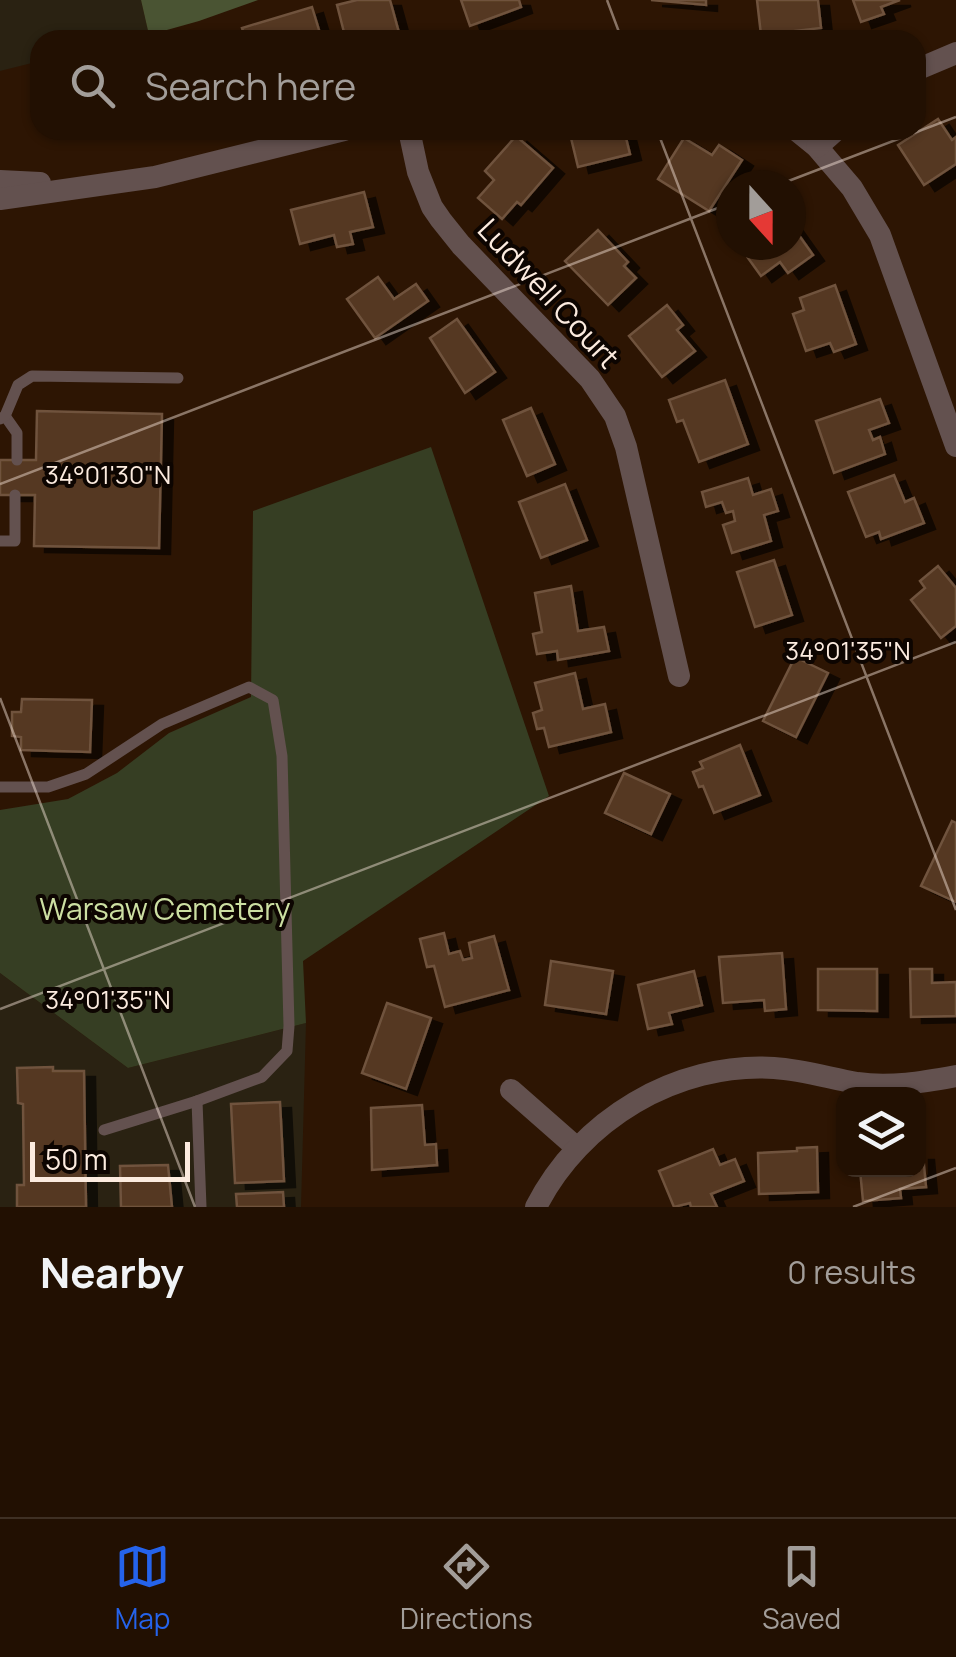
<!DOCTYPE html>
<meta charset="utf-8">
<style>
body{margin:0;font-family:Manrope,sans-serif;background:#2a190c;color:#f1f3f6}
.controls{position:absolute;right:30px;bottom:30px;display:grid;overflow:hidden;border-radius:20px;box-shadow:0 2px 8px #0004}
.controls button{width:90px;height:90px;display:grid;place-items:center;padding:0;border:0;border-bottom:2px solid #3f3024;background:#221002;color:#f1f3f6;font:50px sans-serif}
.compass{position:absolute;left:716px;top:170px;width:90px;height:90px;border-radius:50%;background:#221002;box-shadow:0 2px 8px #0004;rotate:159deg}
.scale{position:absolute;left:30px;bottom:25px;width:160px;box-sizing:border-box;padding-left:10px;border:5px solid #fcebdf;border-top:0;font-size:28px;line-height:35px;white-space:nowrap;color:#fcebdf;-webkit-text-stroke:8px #0d0501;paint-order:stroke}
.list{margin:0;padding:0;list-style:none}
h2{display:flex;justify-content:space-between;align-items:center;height:130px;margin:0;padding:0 40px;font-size:42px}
h2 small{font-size:32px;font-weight:400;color:#a29d99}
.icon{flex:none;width:55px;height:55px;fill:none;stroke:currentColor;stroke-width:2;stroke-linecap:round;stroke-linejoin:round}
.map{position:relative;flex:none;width:956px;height:1207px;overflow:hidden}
.search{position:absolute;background:#221002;box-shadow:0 2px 8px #0004;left:30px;right:30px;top:30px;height:110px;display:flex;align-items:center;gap:25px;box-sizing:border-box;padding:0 35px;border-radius:30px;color:#a29d99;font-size:38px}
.sheet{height:310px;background:#221002}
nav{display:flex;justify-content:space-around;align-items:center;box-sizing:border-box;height:140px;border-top:2px solid #3f3024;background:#221002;font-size:28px;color:#a29d99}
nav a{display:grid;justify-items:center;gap:5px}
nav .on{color:#2563eb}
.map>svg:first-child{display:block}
</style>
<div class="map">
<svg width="956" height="1207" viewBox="0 0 956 1207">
<defs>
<filter id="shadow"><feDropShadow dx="11" dy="6" stdDeviation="0" flood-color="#0009"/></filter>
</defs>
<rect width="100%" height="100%" fill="#2d1503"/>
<g fill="#2a2212">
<polygon points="0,0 141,0 149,35 128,40 40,40 40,61 0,71"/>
<polygon points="0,973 128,1068 306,1023 301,1207 0,1207"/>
</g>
<polygon fill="#363e23" points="431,447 549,796 303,961 306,1023 128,1068 0,973 0,810 68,799 117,773 169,733 251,697 253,511"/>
<polygon fill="#4a5433" points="141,0 258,0 199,21 149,35"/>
<g fill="#553822" stroke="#6f533e" stroke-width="2.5" filter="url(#shadow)">
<polygon points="357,0 390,0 401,40 346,40 337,5"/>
<polygon points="461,0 519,0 521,7 470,26"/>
<polygon points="651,0 706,0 706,5"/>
<polygon points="757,0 818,0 821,28 761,35"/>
<polygon points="853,0 900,0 881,7 884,14 861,22"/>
<polygon points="312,7 322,40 246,40 242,28"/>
<polygon points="938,119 952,140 956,137 956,164 924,185 898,145"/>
<polygon points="603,130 624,130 630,154 578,167 571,138"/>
<polygon points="516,136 553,168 521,205 517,202 502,219 478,198 494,180 485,171"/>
<polygon points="684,138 712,155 719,145 742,160 709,211 658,179"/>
<polygon points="364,192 373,227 350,232 353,244 337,247 334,235 300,244 291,210"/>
<polygon points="791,224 813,255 788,273 780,262 761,276 743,251 750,245 791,245"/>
<polygon points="598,230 628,262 624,266 636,278 608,305 565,261"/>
<polygon points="378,277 394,299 416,284 428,301 375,338 347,299"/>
<polygon points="835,285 856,344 834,352 830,343 806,351 793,314 804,310 800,298"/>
<polygon points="667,305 683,325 677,330 695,351 662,377 629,336"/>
<polygon points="457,319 495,372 465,393 430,338"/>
<polygon points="725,380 748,444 699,462 683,420 677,422 669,400"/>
<polygon points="880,399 889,423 869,430 873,440 880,437 885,454 834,473 816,421"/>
<polygon points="531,408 555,464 527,476 503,420"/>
<polygon points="37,411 162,414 159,548 34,546 35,495 0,495 0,460 36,460"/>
<polygon points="894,475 905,502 914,498 924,523 881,539 879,532 866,537 848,492"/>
<polygon points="748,478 753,495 771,489 778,511 764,515 771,541 732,553 723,525 735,521 733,511 726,513 722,502 706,507 702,492"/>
<polygon points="565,484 587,540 541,558 519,502"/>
<polygon points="774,560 792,615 755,627 737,572"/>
<polygon points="938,566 956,588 956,626 941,638 911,600 925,588 920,581"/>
<polygon points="571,586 578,631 604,627 609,651 558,660 557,651 537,654 533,634 542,632 535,593"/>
<polygon points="795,657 828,673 796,737 763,721"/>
<polygon points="575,673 583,709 605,704 611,732 549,747 544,728 537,729 533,713 542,710 535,683"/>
<polygon points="22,699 92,700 90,752 21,750 21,737 12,736 12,712 21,712"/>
<polygon points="740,745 760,795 714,813 703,786 699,787 693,772 703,768 700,762"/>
<polygon points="624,773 670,794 651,834 605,813"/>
<polygon points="952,821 956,823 956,902 921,886"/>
<polygon points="444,933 449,954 460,951 463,960 472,958 469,943 494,936 509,990 445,1007 434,966 427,967 420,939"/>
<polygon points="782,953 786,1009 765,1011 764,1000 723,1003 719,957"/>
<polygon points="551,961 613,971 606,1014 545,1005"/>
<polygon points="818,969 877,969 877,1011 818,1010"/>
<polygon points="910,969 932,969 932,983 956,982 956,1016 911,1017"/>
<polygon points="694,971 702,1005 669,1013 672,1024 648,1029 638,985"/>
<polygon points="387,1003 431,1018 406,1089 362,1073"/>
<polygon points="53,1067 53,1071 84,1071 86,1207 17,1207 17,1185 24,1185 23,1104 18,1103 17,1068"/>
<polygon points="280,1102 284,1181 235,1183 231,1104"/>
<polygon points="422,1105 425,1145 436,1144 437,1165 372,1170 371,1108"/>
<polygon points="817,1147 818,1192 759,1194 758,1153 797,1151 797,1148"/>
<polygon points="713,1149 720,1165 735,1159 744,1181 711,1194 717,1207 691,1207 690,1203 674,1207 659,1171"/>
<polygon points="918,1154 923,1154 926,1187 900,1189 901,1198 863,1201 860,1170 918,1170"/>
<polygon points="168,1165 172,1207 121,1207 120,1166"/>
<polygon points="283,1192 284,1207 237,1207 236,1194"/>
</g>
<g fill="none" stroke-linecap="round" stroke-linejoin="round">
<g stroke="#63514f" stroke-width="11">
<polyline points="5,416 17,433 17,460"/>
<polyline points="0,419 5,416 18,385 32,376 178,378"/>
<polyline points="0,541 15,541 15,495"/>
<polyline points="0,787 48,787 86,774 162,724 249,687 273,700 282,756 289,1026 287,1051 262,1077 197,1101"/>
<polyline points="104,1130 197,1101 201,1207"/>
</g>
<g stroke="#63514f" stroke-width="22">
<polyline points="916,70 956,53"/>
<polyline points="409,130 418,172 432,207 441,220 461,245 590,379 615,416 626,447 679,676"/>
<polyline points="796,130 817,147 852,188 880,235 956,446"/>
<polyline points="817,147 836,130"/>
<polyline points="0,181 40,183"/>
<polyline points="0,199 155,177 344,130"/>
<polyline points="511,1090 577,1148"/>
<path d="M536,1207C580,1120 676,1062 774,1068C803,1070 829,1078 857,1083C890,1088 923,1082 956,1076"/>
</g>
</g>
<path fill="none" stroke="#fcebdf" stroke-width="2.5" stroke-opacity="0.45" d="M607,0L622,40M657,130L956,910M778,185L956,117M0,484L731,203M0,698L195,1207M0,1009L956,642M853,1207L956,1168"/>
<g text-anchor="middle" stroke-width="8" stroke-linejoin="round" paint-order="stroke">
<g font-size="30" fill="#fcebdf" stroke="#0d0501">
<text transform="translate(548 294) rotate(47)" y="10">Ludwell Court</text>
</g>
<g font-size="30" fill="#ccdfa2" stroke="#0d0501">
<text x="165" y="920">Warsaw Cemetery</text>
</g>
</g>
<g font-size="25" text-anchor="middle" fill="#fcebdf" stroke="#0d0501" stroke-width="8" stroke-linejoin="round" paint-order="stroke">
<text x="108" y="484">34°01'30"N</text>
<text x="848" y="660">34°01'35"N</text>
<text x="108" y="1009">34°01'35"N</text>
</g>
</svg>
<div class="controls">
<button><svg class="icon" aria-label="layers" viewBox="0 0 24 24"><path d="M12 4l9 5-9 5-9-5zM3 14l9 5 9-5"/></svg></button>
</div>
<svg class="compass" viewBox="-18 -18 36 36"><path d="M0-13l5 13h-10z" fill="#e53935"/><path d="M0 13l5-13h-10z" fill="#a29d99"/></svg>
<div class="scale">50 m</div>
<div class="search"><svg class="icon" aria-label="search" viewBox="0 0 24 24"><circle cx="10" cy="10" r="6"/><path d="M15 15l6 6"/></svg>Search here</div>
</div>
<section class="sheet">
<h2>Nearby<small>0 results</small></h2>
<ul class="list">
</ul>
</section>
<nav>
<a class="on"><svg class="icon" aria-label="map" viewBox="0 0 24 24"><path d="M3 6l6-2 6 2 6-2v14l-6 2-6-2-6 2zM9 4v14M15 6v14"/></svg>Map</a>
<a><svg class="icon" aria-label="directions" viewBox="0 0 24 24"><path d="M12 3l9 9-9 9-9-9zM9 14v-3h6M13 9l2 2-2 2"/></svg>Directions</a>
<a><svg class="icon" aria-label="saved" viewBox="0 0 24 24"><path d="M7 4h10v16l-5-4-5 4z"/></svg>Saved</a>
</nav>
